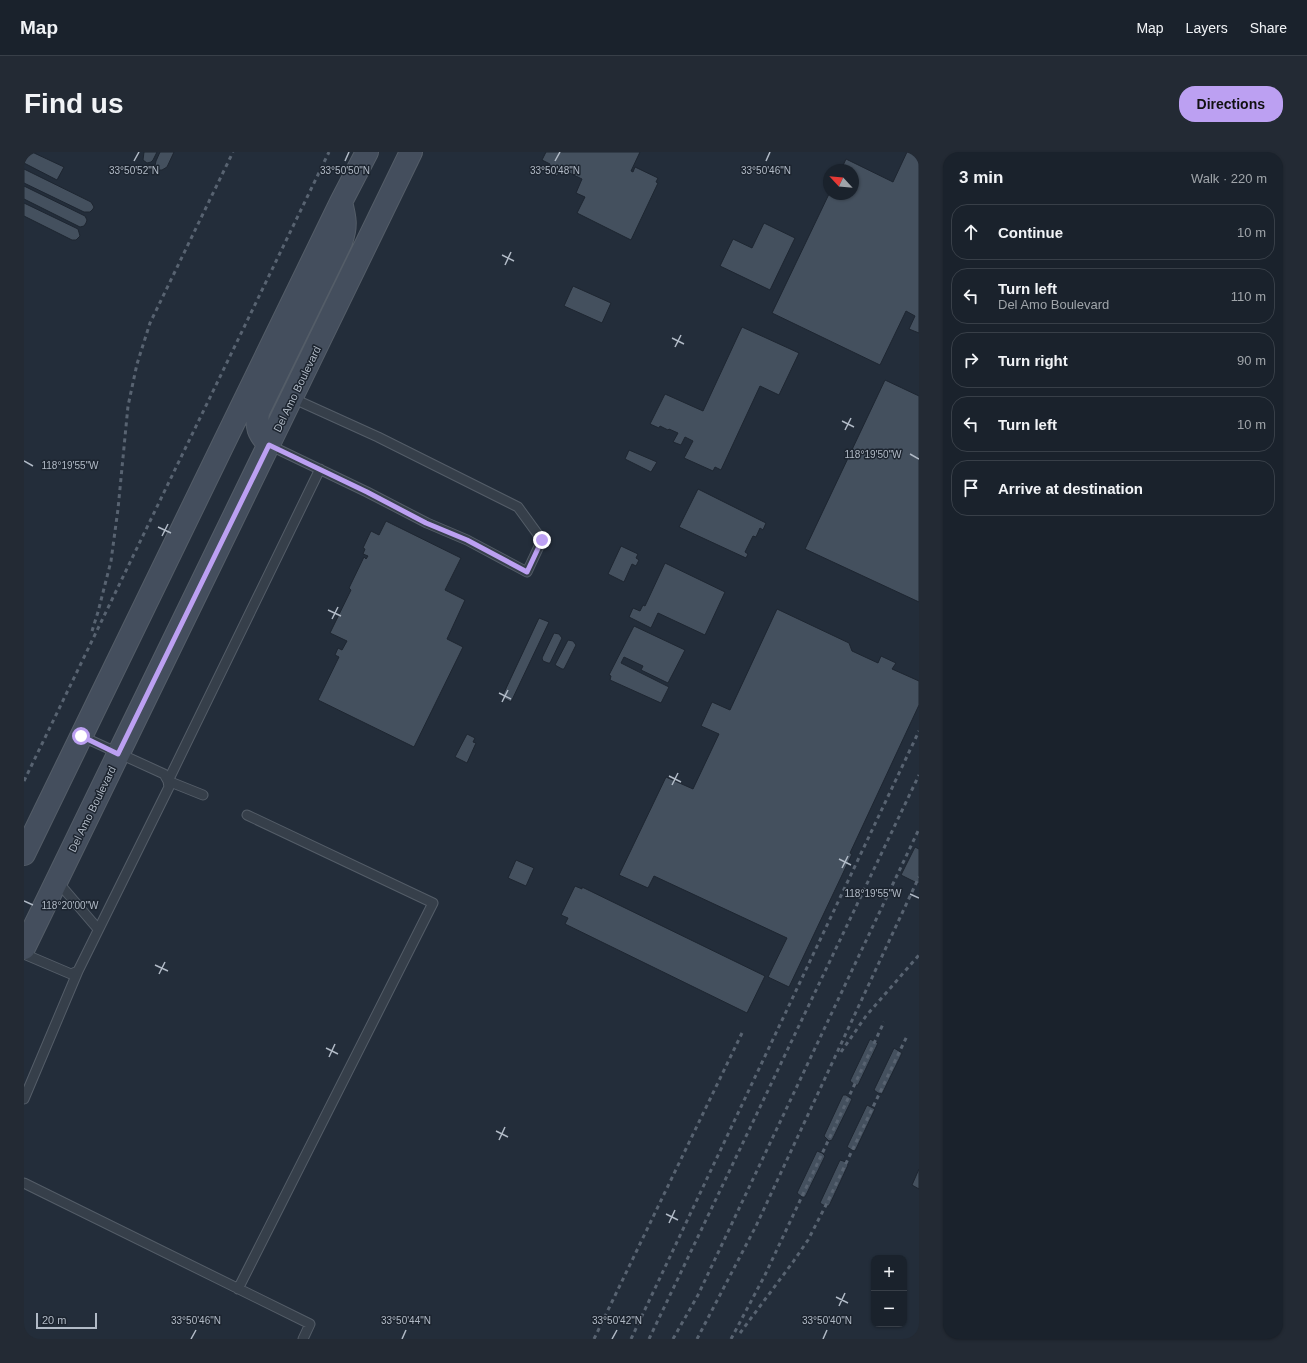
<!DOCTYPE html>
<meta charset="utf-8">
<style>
:root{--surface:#1a222c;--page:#232a34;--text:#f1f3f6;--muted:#9fa4a9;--line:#383f48;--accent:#bca0f2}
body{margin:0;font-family:Helvetica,sans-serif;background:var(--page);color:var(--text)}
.controls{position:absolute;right:12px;bottom:12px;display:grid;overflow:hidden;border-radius:8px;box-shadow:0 1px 3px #0004}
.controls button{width:36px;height:36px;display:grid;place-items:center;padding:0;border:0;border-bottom:1px solid var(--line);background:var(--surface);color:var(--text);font:20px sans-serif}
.compass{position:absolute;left:799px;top:12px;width:36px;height:36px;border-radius:50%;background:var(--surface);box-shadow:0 1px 3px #0004;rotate:296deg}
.scale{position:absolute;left:12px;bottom:10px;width:61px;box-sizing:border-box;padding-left:4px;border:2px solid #b1bac6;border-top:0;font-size:11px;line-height:14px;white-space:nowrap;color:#b1bac6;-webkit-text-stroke:3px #1c242f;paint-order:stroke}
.stop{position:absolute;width:12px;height:12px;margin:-9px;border:3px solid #bca0f2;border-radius:50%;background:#fff}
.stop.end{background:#bca0f2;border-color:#fff;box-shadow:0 1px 4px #0008}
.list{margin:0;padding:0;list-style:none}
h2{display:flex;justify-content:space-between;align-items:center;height:52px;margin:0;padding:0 16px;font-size:17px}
h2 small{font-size:13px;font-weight:400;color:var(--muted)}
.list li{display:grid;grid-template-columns:26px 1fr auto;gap:12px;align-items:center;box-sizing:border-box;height:56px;margin:0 8px 8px;padding:0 8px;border:1px solid var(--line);border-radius:16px}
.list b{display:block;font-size:15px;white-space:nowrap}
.list p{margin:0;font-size:13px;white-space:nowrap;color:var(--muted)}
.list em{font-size:13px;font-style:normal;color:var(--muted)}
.icon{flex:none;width:22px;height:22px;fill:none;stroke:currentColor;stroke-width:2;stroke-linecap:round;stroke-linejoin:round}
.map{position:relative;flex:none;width:895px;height:1187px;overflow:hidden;border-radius:16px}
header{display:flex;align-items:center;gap:24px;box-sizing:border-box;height:56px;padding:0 20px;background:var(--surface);border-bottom:1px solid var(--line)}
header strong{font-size:19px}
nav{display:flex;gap:22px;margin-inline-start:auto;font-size:14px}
.intro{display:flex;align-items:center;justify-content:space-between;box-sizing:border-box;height:96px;padding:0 24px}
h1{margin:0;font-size:28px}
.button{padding:10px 18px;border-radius:16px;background:var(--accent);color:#111;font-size:14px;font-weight:700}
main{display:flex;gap:24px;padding:0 24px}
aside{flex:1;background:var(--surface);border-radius:16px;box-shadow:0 1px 3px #0004}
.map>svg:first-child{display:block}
.building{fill:#44505e;stroke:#1e2631}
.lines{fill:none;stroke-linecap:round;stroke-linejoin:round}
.lane-casing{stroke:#545d68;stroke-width:11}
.secondary-casing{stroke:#545d68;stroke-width:24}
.lane{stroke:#363f4a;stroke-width:9}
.secondary{stroke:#444e5d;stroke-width:22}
.rail{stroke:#586371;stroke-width:3;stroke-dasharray:4 4;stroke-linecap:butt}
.route{stroke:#bca0f2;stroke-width:5}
.ticks{fill:none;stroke:#b1bac6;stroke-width:1.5}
.labels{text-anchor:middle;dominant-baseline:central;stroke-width:3;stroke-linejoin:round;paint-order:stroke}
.street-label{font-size:11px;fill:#b1bac6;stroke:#1c242f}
.ticks-label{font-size:10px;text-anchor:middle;fill:#b1bac6;stroke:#1c242f;stroke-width:3;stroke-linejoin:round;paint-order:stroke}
</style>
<header>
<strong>Map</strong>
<nav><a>Map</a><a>Layers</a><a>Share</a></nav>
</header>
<div class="intro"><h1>Find us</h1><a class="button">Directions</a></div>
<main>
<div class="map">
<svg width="895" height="1187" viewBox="0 0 895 1187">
<rect width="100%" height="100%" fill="#232d3a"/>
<path class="building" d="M 5,0 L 8,0 L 40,15 L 33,28 L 0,11 Z
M 120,0 L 133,0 L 129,8 L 127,10 L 123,11 L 119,8 Z
M 136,0 L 150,0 L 143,15 L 138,18 L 135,18 L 131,14 L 132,9 Z
M 522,0 L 616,0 L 607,19 L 609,20 L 611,15 L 634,26 L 632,30 L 634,31 L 607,88 L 553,61 L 561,45 L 552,41 L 558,27 L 537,17 L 533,24 L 523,19 L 526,12 L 518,8 Z
M 883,0 L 895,0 L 895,181 L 885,177 L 891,164 L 882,159 L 856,213 L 748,161 L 805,42 L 829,42 L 829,18 L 817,18 L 822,7 L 869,30 Z
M 0,17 L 67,50 L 70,55 L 69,57 L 66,60 L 60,60 L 0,31 Z
M 0,34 L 61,64 L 63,68 L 62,71 L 60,74 L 56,75 L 0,47 Z
M 0,51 L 54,77 L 56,84 L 52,88 L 48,88 L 0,64 Z
M 740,71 L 771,86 L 746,138 L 696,114 L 709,87 L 728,96 Z
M 549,134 L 587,151 L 578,171 L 540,154 Z
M 718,175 L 775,201 L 755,243 L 736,234 L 697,318 L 691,315 L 689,319 L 660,306 L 669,289 L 661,285 L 657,293 L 649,290 L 654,281 L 645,277 L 644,278 L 636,274 L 635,276 L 626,272 L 641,242 L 679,259 Z
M 861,228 L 895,244 L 895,450 L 781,397 Z
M 605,298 L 633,310 L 627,320 L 601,307 Z
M 674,337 L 742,371 L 739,378 L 736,376 L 732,385 L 729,384 L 721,400 L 724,402 L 722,406 L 655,375 Z
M 362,369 L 437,406 L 421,438 L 441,448 L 423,487 L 439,495 L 390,595 L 294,548 L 315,505 L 311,503 L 314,496 L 318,498 L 323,489 L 306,481 L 327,438 L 325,436 L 340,405 L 342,407 L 344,404 L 339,402 L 341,397 L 339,396 L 347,379 L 355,383 Z
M 597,394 L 614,402 L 612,406 L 615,408 L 612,414 L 608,412 L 600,430 L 584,422 Z
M 641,411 L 701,440 L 681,483 L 634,461 L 627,476 L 605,465 L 609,456 L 616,459 L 619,453 L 621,454 Z
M 753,457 L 825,491 L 828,499 L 854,511 L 857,504 L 872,511 L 868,517 L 895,529 L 895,553 L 826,701 L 828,702 L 765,835 L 744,825 L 763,786 L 630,724 L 624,736 L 595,723 L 642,625 L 669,637 L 695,582 L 677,574 L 688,550 L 706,558 Z
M 515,466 L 525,470 L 487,550 L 478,545 Z
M 610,474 L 661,498 L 644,531 L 617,518 L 619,514 L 600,505 L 597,511 L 645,535 L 637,551 L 586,528 L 587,524 L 585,523 Z
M 530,481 L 535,482 L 538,486 L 526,511 L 524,511 L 519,509 L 518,506 Z
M 544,488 L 549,489 L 552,493 L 540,517 L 538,517 L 531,513 Z
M 443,582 L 451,586 L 449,590 L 452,591 L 443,611 L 431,605 Z
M 891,695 L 895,697 L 895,732 L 877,723 Z
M 492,708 L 510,716 L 502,734 L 484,726 Z
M 551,734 L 558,737 L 558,735 L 741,824 L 723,861 L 541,772 L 544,766 L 537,763 Z
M 846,887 L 854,891 L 834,933 L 831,933 L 826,929 Z
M 870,896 L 878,901 L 858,942 L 854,941 L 850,938 Z
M 819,943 L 822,943 L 828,947 L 808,988 L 805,989 L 800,984 Z
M 843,953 L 851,957 L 831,999 L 828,998 L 823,995 Z
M 793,999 L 798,1001 L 801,1004 L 781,1045 L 778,1045 L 773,1041 Z
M 816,1008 L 822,1010 L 824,1013 L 805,1054 L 799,1053 L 796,1051 Z
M 895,1017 L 895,1037 L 888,1033 Z"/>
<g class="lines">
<defs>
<path id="lane" d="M 245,293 L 343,340 L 403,371 L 443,388 L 503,420 L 518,388 L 494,355 L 354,285 L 268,246
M 57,584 L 140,622 L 144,629 L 179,643
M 33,729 L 74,777
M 0,802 L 47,822 L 54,819 L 145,635 L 144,629 L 296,317
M 0,947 L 54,819
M 0,1031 L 286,1172 L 279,1187
M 214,1137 L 409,751 L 223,663"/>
<path id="secondary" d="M 245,293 C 234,281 232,275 234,260 L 317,90 C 323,74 321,66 317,50
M 0,702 L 317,50 L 343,0
M 0,796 L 387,0"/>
</defs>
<use href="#lane" class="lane-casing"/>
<use href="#secondary" class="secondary-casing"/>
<use href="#lane" class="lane"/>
<use href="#secondary" class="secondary"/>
<path class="rail" d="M 68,479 L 74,460 L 87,409 L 94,357 L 104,254 L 113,212 L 126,171 L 209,0
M 0,629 L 305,0
M 817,900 L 842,864 L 895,803
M 716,1181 L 769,1110 L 784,1088 L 802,1053 L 883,884
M 570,1187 L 718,881
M 607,1187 L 895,579
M 625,1187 L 895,623
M 649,1187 L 674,1143 L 895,677
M 673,1187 L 732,1074 L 895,725
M 707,1187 L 741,1123 L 860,870"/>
</g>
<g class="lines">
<path class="route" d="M 57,584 L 94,602 L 245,293 L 343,340 L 402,371 L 443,388 L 503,420 L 518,388"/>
</g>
<path class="ticks" d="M 110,9 L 115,0M 321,9 L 325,0M 531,9 L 536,0M 742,9 L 746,0M 478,103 L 490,109M 481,113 L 487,100M 648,186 L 660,192M 651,195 L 657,183M 818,269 L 830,275M 821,278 L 827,266M 886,302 L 895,307M 0,309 L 9,314M 134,375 L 147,381M 138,384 L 144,372M 304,458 L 317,464M 308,467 L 314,455M 475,541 L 487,547M 478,550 L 484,538M 645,624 L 657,630M 648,633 L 654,621M 815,707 L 827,713M 818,716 L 824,704M 886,742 L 895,746M 0,749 L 9,753M 131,813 L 144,819M 135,822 L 141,810M 302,896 L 314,902M 305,905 L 311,892M 472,979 L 484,985M 475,988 L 481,975M 642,1062 L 654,1068M 645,1071 L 651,1058M 812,1145 L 824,1151M 815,1154 L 821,1141M 167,1187 L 172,1178M 378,1187 L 382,1178M 588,1187 L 593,1178M 799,1187 L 803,1178"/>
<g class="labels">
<g class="street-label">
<text transform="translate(273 237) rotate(-64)">Del Amo Boulevard</text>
<text transform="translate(68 657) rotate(-64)">Del Amo Boulevard</text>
</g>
</g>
<g class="ticks-label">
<text x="110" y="22">33°50'52"N</text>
<text x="321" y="22">33°50'50"N</text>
<text x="531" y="22">33°50'48"N</text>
<text x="742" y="22">33°50'46"N</text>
<text x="849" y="306">118°19'50"W</text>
<text x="46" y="317">118°19'55"W</text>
<text x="849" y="745">118°19'55"W</text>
<text x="46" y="757">118°20'00"W</text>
<text x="172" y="1172">33°50'46"N</text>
<text x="382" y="1172">33°50'44"N</text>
<text x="593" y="1172">33°50'42"N</text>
<text x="803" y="1172">33°50'40"N</text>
</g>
</svg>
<div class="controls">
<button>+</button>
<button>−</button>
</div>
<svg class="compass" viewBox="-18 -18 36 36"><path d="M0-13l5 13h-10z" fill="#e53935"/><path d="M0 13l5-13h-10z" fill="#9fa4a9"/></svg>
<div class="scale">20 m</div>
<div class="stop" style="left:57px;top:584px"></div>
<div class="stop end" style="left:518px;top:388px"></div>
</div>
<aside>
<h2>3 min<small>Walk · 220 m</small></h2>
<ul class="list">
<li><svg class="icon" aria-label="ahead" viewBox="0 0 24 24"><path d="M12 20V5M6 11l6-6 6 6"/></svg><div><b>Continue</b></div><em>10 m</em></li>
<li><svg class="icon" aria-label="left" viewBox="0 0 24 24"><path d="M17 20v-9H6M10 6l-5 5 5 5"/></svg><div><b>Turn left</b><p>Del Amo Boulevard</p></div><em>110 m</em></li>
<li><svg class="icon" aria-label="right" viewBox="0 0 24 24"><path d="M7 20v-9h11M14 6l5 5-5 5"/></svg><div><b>Turn right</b></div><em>90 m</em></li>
<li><svg class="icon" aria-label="left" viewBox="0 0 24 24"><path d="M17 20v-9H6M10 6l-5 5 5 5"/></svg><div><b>Turn left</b></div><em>10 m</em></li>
<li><svg class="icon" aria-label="arrive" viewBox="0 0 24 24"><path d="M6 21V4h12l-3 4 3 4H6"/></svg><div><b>Arrive at destination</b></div></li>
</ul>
</aside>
</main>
